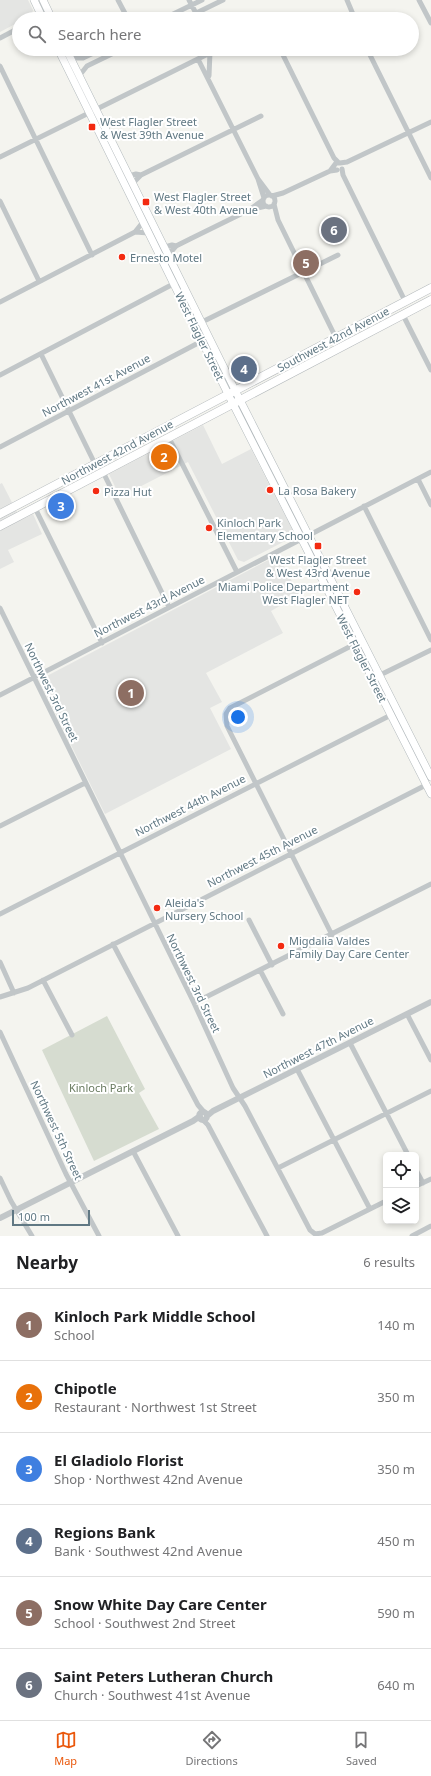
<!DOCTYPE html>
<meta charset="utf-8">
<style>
:root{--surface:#fff;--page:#f2f2f2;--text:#202124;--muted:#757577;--line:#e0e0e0;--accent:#ea580c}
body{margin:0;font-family:"Noto Sans",sans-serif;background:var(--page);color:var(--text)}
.controls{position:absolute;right:12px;bottom:12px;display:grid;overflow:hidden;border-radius:6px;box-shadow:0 2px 6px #0003}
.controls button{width:36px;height:36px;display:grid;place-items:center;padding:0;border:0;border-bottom:1px solid var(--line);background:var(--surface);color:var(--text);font:20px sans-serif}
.scale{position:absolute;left:12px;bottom:10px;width:78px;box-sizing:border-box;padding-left:4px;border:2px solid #607883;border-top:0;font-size:11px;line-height:14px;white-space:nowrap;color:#607883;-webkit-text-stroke:3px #fff;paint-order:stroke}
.you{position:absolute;left:238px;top:717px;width:14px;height:14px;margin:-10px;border:3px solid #fff;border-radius:50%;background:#1a73e8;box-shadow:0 0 0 6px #1a73e833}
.badge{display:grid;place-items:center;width:26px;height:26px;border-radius:50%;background:var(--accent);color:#fff;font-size:13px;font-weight:700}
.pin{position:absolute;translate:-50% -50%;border:2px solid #fff;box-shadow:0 1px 4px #0006}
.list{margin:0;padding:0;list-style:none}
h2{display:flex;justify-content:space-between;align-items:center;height:52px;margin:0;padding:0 16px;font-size:17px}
h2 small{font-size:13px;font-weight:400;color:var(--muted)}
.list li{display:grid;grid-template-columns:26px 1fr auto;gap:12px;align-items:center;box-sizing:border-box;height:72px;padding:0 16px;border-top:1px solid var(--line)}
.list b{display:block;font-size:15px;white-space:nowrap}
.list p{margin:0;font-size:13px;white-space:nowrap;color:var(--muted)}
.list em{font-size:13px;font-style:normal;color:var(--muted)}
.icon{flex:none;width:22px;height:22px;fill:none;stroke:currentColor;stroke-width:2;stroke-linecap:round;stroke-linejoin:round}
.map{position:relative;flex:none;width:431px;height:1236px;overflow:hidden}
.search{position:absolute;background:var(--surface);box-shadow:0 2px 6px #0003;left:12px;right:12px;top:12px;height:44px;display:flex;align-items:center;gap:10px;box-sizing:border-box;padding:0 14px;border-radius:22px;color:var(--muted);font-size:15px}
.sheet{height:484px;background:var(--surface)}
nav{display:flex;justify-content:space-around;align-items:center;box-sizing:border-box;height:56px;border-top:1px solid var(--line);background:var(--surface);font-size:11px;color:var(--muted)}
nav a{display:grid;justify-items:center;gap:2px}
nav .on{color:var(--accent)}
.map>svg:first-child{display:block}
.built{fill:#e4e5e3}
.green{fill:#d6dcd0}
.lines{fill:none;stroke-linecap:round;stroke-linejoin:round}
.secondary-casing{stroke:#b3babd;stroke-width:8}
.primary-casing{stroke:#b4b9bc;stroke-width:9}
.minor{stroke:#c1c6c8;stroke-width:5}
.tertiary{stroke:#c1c6c8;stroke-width:6}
.secondary{stroke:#fff;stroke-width:7}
.primary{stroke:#fff;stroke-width:8}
.poi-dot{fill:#f32a11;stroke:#fff;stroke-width:1.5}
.labels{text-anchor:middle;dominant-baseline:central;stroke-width:4;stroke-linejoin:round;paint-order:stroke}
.poi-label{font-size:11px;fill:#607883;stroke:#fff;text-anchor:start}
.street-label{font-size:11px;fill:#607883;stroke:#fff}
.park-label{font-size:11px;fill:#687a5f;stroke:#fff}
</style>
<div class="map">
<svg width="431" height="1236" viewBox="0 0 431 1236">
<rect width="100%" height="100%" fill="#f4f4ef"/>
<path class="built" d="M 0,0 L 28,0 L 33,10 L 31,16 L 25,19 L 19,19 L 19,22 L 0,32 Z
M 203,425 L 222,464 L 251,449 L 293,531 L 293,535 L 289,539 L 244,562 L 238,560 L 188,462 L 120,497 L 109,474 Z
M 2,483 L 21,520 L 33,514 L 42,534 L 8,550 L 14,562 L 0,569 L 0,484 Z
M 278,555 L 299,595 L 271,611 L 283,633 L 206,673 L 222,702 L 210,708 L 231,749 L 105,814 L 41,684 L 41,681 L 43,678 Z"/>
<path class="green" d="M 107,1016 L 145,1089 L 139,1093 L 159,1129 L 94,1161 L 42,1050 Z"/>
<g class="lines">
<defs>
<path id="secondary" d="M 34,0 L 43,19
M 43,0 L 52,19
M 58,49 L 228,394 L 431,794
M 66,49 L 240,400 L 431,777"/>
<path id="primary" d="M 0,514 L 431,288
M 0,526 L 431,300"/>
</defs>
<use href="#secondary" class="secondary-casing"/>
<use href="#primary" class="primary-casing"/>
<path class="minor" d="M 118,0 L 128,19
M 189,0 L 199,19
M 347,0 L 355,19
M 419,0 L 431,23
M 163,19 L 202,0
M 184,19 L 223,0
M 0,38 L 19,28
M 280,49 L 334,158 L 338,162
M 367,49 L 431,178
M 71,58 L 83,58 L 102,49
M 198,59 L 258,179 L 270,195
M 0,66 L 92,255
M 79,76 L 87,66 L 122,49
M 209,76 L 210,52
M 0,157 L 218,49
M 340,163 L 347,162 L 431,122
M 342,169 L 343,175 L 405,301
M 330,171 L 336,163 L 341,163
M 129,176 L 136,174 L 141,175
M 258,179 L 264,198
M 132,184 L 141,175 L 261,116
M263 201a6 6 0 1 1 12 0a6 6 0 1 1-12 0Z
M 272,196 L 283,193 L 330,171 L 337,170
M 0,201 L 39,281
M 274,204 L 278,220 L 336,338
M 249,210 L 263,200
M 135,232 L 143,222
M 165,247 L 172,245 L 176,246
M 169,254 L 176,246 L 190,239 L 249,210 L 266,206
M 0,302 L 135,232 L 149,233
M 403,315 L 431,370
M 202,322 L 338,255
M 41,354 L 95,464
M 0,375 L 177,282
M 169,438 L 237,572
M 0,447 L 202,341
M 103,472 L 169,607
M 418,479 L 431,505
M 364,506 L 431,640
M 35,508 L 102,643
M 0,608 L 194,1003 L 233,1088 L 245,1106 L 310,1230 L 315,1234 L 322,1233 L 386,1201
M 378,676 L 431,650
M 0,695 L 431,472
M 0,826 L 85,783
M 0,914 L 391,715
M 249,920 L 272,965
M 332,935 L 227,726 L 226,714 L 230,708 L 355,644
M 113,944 L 198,1105 L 204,1112
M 0,962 L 14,993
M 260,970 L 283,1014
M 43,980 L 72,1035
M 0,997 L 28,988 L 426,785
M 194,1003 L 431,884
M 407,1014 L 431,1060
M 0,1032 L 66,1174 L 99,1236
M 350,1043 L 408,1155
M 297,1069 L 370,1209
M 203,1120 L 208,1125 L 267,1236
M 133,1151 L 178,1236
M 278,1168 L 431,1091
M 416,1170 L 423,1183
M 0,1178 L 11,1201 L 32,1236
M 416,1186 L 431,1179
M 412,1236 L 431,1226"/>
<path class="tertiary" d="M199 1116a4 4 0 1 1 8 0a4 4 0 1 1-8 0Z
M 207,1116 L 213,1111 L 431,1002
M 0,1218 L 193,1121 L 200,1116"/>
<use href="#secondary" class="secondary"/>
<use href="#primary" class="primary"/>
</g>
<g class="poi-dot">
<rect x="88" y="123" width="8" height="8" rx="2"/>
<rect x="142" y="198" width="8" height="8" rx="2"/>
<circle cx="122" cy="257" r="4"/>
<circle cx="270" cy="490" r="4"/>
<circle cx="96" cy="491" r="4"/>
<circle cx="209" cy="528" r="4"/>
<rect x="314" y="542" width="8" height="8" rx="2"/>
<circle cx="357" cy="592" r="4"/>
<circle cx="157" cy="908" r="4"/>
<circle cx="281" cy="946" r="4"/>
</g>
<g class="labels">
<g class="poi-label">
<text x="100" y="121">West Flagler Street<tspan x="100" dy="13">&amp; West 39th Avenue</tspan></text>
<text x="154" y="196">West Flagler Street<tspan x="154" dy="13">&amp; West 40th Avenue</tspan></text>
<text x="130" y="257">Ernesto Motel</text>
<text x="278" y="490">La Rosa Bakery</text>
<text x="104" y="491">Pizza Hut</text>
<text x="217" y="522">Kinloch Park<tspan x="217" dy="13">Elementary School</tspan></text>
<text x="318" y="559" text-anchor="middle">West Flagler Street<tspan x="318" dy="13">&amp; West 43rd Avenue</tspan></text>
<text x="349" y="586" text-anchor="end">Miami Police Department<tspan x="349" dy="13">West Flagler NET</tspan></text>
<text x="165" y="902">Aleida's<tspan x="165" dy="13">Nursery School</tspan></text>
<text x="289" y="940">Migdalia Valdes<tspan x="289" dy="13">Family Day Care Center</tspan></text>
</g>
<g class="street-label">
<text transform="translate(200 336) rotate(64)">West Flagler Street</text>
<text transform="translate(333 339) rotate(-28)">Southwest 42nd Avenue</text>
<text transform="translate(96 385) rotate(-28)">Northwest 41st Avenue</text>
<text transform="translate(117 452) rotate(-28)">Northwest 42nd Avenue</text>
<text transform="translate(149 606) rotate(-27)">Northwest 43rd Avenue</text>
<text transform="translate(362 658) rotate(63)">West Flagler Street</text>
<text transform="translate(52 692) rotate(64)">Northwest 3rd Street</text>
<text transform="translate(190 805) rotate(-27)">Northwest 44th Avenue</text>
<text transform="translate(262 856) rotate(-27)">Northwest 45th Avenue</text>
<text transform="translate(194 983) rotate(64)">Northwest 3rd Street</text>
<text transform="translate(318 1047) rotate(-27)">Northwest 47th Avenue</text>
<text transform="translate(57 1130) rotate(65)">Northwest 5th Street</text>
</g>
<g class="park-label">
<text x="101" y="1087">Kinloch Park</text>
</g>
</g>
</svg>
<div class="controls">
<button><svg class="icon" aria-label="locate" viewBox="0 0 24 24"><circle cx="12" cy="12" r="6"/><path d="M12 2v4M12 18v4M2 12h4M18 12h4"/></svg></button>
<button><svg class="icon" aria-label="layers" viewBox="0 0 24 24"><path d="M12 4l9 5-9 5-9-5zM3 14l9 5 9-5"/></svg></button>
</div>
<div class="scale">100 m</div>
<div class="you"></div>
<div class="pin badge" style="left:131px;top:693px;background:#8d6e63">1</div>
<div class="pin badge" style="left:164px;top:457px;background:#e8710a">2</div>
<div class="pin badge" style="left:61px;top:506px;background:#3f7fe0">3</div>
<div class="pin badge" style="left:244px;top:369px;background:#5c6f8a">4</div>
<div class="pin badge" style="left:306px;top:263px;background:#8d6e63">5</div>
<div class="pin badge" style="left:334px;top:230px;background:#6b7280">6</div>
<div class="search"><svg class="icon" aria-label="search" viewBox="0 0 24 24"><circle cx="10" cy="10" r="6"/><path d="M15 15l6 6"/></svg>Search here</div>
</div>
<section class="sheet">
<h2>Nearby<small>6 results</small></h2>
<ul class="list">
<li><span class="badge" style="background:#8d6e63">1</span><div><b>Kinloch Park Middle School</b><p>School</p></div><em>140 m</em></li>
<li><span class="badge" style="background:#e8710a">2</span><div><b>Chipotle</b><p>Restaurant · Northwest 1st Street</p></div><em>350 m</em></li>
<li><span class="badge" style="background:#3f7fe0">3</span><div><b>El Gladiolo Florist</b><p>Shop · Northwest 42nd Avenue</p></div><em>350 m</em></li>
<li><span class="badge" style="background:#5c6f8a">4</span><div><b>Regions Bank</b><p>Bank · Southwest 42nd Avenue</p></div><em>450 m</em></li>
<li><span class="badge" style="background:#8d6e63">5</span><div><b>Snow White Day Care Center</b><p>School · Southwest 2nd Street</p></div><em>590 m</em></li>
<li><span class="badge" style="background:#6b7280">6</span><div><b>Saint Peters Lutheran Church</b><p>Church · Southwest 41st Avenue</p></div><em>640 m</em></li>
</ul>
</section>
<nav>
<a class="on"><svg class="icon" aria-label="map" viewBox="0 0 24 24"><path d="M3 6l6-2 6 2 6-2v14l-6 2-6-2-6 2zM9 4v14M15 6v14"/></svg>Map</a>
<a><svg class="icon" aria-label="directions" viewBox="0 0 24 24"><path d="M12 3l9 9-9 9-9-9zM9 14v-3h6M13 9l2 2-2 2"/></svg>Directions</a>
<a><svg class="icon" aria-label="saved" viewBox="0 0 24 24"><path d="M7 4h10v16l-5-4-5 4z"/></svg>Saved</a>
</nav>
